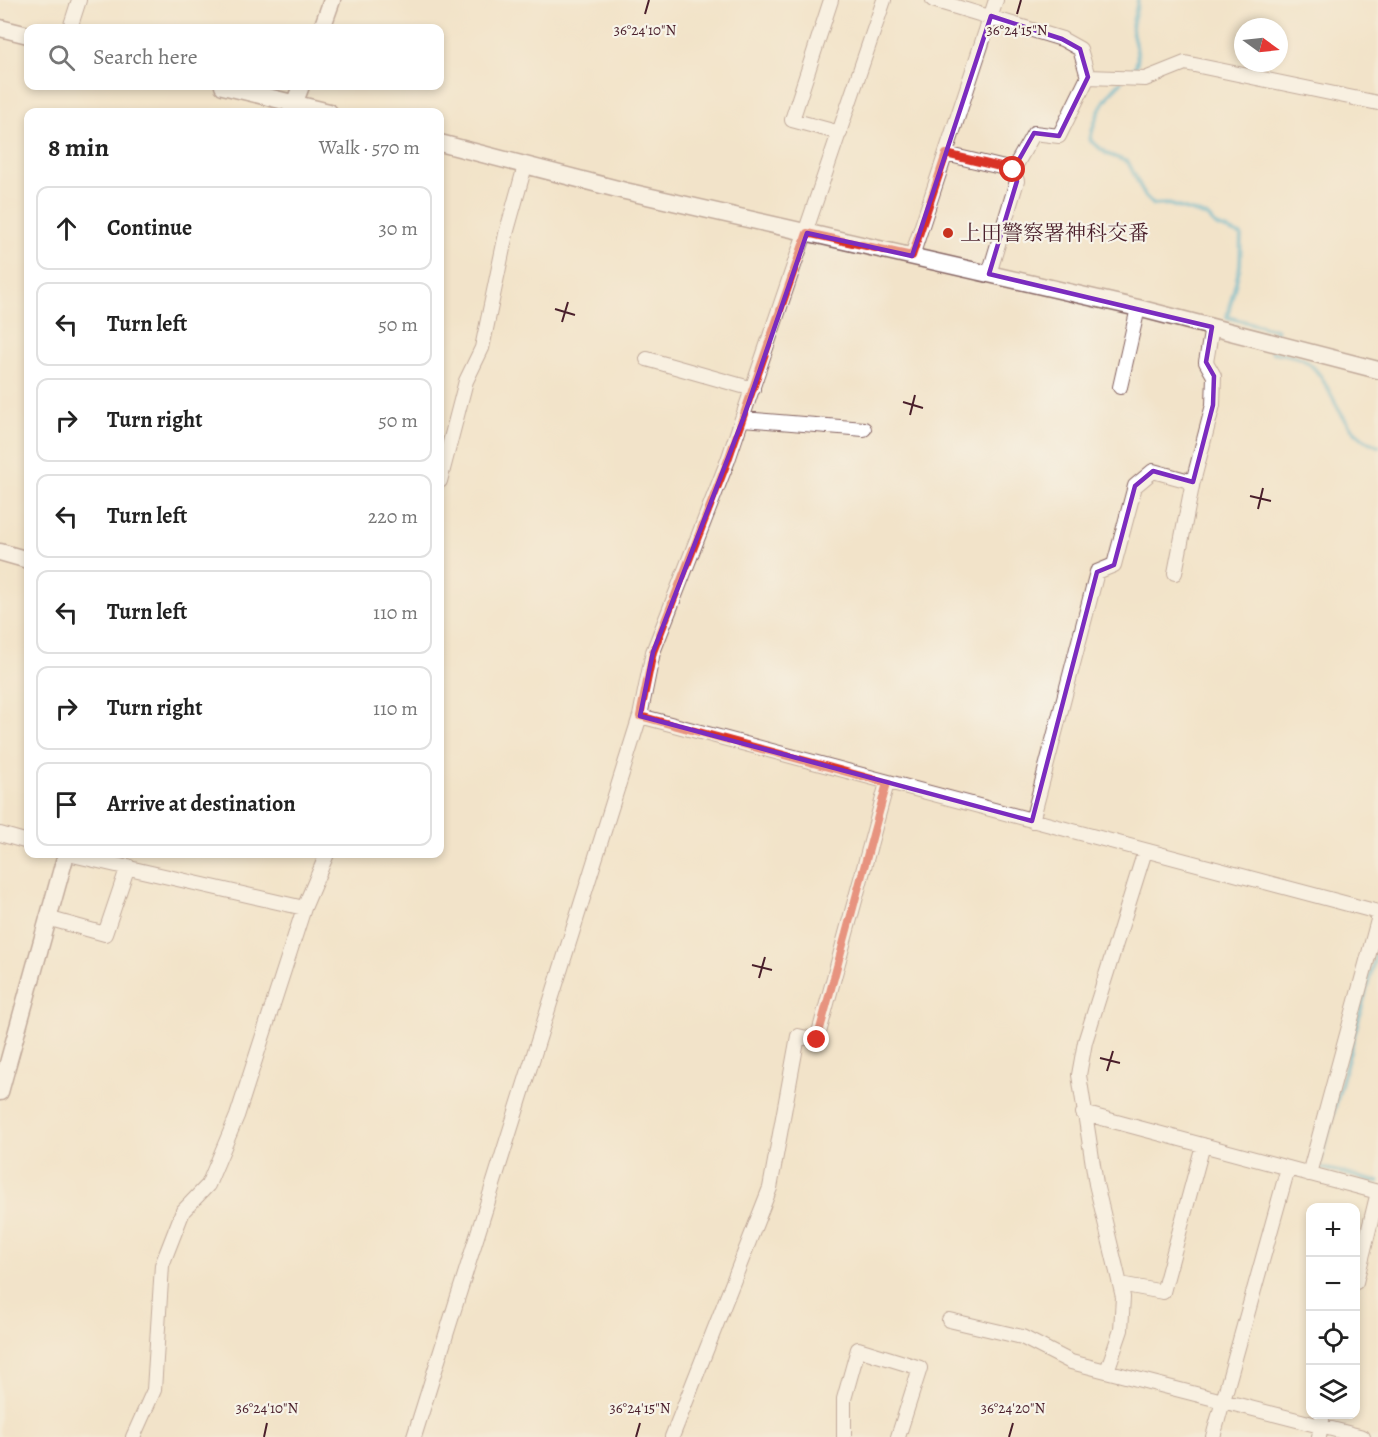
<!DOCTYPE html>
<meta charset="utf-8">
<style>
:root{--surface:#fff;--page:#f2f2f2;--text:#222;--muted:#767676;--line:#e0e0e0}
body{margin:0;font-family:Alegreya,"Noto Serif JP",serif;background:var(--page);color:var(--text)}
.controls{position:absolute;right:18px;bottom:18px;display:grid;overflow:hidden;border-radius:12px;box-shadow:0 3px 9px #0003}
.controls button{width:54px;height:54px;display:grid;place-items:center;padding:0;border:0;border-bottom:2px solid var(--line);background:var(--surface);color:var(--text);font:30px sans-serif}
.compass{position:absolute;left:1234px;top:18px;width:54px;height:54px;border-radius:50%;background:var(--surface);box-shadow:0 3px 9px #0003;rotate:105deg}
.stop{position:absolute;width:18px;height:18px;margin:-14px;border:4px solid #d93025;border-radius:50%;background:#fff}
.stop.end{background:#d93025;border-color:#fff;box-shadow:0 2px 6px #0008}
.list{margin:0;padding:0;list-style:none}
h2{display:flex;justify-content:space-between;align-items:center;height:78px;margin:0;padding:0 24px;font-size:26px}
h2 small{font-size:20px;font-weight:400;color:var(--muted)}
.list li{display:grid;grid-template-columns:39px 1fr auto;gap:18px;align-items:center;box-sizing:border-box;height:84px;margin:0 12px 12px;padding:0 12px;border:2px solid var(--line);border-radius:12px}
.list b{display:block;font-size:22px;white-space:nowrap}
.list em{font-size:20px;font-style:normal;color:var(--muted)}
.icon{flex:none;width:33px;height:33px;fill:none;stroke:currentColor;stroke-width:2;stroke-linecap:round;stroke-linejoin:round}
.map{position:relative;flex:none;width:1378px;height:1437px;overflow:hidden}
.search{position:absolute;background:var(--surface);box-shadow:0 3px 9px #0003;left:24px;top:24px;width:420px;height:66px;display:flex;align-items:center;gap:15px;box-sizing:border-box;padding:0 21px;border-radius:12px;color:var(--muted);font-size:22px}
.panel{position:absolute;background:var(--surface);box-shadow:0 3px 9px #0003;left:24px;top:108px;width:420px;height:750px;border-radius:12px}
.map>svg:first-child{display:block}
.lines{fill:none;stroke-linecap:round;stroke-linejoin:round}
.stream{stroke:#4aa9c9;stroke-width:4.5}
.minor-casing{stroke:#856462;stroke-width:16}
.tertiary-casing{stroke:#856462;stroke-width:19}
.minor{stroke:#fff;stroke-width:14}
.tertiary{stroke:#fff;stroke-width:16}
.route{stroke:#d93025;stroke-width:8}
.marked{fill:none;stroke:#7b2cbf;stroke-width:4.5;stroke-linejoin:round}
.ticks{fill:none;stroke:#4a1f2b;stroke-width:2}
.poi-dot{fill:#c8321e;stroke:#f7f3e8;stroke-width:2}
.labels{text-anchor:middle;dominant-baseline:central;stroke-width:4.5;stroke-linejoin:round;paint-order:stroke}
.poi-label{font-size:21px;fill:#4a1f2b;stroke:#f7f3e8;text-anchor:start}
.ticks-label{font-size:15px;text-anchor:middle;fill:#4a1f2b;stroke:#f7f3e8;stroke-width:4.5;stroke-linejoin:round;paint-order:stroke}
</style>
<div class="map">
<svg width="1378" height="1437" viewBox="0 0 1378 1437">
<rect width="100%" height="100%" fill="#f7f3e8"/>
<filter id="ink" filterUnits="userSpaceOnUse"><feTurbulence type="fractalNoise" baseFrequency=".0167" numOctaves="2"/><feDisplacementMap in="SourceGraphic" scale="12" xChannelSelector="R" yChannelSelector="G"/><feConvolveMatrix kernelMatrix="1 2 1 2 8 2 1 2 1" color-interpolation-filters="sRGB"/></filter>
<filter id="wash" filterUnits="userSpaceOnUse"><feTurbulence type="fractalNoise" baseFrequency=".008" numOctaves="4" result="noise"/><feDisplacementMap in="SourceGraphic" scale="24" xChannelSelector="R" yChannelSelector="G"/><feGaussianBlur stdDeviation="1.35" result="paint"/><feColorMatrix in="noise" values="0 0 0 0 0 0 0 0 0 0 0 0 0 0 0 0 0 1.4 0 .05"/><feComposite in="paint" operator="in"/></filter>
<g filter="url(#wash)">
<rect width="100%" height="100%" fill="#f2e3c9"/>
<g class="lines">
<path class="stream" d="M 1129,75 C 1145,60 1134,47 1132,29 C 1132,21 1137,9 1138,0
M 1121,82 C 1103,99 1095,116 1090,140 L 1107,154 L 1128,162 L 1145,196 L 1154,205 L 1168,204 L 1207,216 L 1217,226 L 1241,235 L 1240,266 L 1227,317 L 1277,330 L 1274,339
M 1273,347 L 1272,352 C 1281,354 1296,355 1304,360 C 1335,379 1334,431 1378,446
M 1378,946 L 1319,1167 L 1378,1182"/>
</g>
</g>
<g filter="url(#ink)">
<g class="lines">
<defs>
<path id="minor" d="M 831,0 L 792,120 L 840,133
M 933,0 L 1062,39 L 1080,49 L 1088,77 L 1059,136 L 1034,133 L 1013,170 L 946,154
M 70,28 L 79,0
M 1088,77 L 1145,79 L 1185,63 L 1378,103
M 912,256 L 996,0
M 989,274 L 1017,181 L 1013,170
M 647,359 L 753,389
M 1120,387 L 1138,308
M 743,419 L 864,429
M 440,481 L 466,381 L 482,348 L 506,234 L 525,166
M 1175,573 L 1193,481
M 640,716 L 1378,912
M 1032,821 L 1097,572 L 1114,565 L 1135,486 L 1153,471 L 1193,482 L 1213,405 L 1214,376 L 1206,362 L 1212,327
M 0,834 L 28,842
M 68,854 L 304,908
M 47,918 L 105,934 L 128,866
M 1083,1113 L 1378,1192
M 1309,1174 L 1378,920
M 1356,1282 L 1378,1192
M 1120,1284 L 1163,1292 L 1203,1145
M 949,1320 L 1022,1337 L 1071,1362 L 1363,1437
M 1107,1371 L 1121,1330 L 1123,1297 L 1096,1184 L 1079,1075 L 1085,1042 L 1145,851
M 133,1437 L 154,1390 L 162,1265 L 183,1211 L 208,1185 L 237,1116 L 304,908 L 327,854
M 414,1437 L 640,716 L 653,652 L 728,460 L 884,0
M 672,1437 L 770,1188 L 798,1036 L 817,1040 L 887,783
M 844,1437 L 844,1399 L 858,1349 L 920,1368 L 898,1437
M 1213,1437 L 1288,1168
M 1319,1437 L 1323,1414"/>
<path id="tertiary" d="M 0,28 L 28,35
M 322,28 L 332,0
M 223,86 L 329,112
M 291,112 L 301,86
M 440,143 L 625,191 L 1138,308 L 1378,370
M 0,552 L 28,560
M 0,1092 L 66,854"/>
</defs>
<use href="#minor" class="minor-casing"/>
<use href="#tertiary" class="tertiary-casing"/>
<use href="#minor" class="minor"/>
<use href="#tertiary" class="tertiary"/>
</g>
</g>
<g class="lines" filter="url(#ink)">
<path class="route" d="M 817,1040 L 887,783 L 640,716 L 653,652 L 728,460 L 807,233 L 912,256 L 946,154 L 1013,170"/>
</g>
<path d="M0 0H1378V1437H0ZM 991,16 L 1062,39 L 1080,49 L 1088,77 L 1059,136 L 1034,133 L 1013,170 L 1017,181 L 989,274 L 1212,327 L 1206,362 L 1214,376 L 1213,405 L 1193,482 L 1153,471 L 1135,486 L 1114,565 L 1097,572 L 1032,821 L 640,716 L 653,652 L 743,419 L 807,233 L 912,256 Z" fill="#f2e3c9" fill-opacity=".55" fill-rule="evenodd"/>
<path class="marked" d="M 991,16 L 1062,39 L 1080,49 L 1088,77 L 1059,136 L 1034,133 L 1013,170 L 1017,181 L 989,274 L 1212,327 L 1206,362 L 1214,376 L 1213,405 L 1193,482 L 1153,471 L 1135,486 L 1114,565 L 1097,572 L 1032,821 L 640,716 L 653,652 L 743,419 L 807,233 L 912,256 Z"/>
<path class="ticks" d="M 645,14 L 649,0M 1017,14 L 1021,0M 555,309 L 575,315M 562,322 L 568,302M 903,402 L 923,408M 910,415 L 915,395M 1250,496 L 1271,501M 1258,509 L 1263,488M 752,965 L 772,970M 759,978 L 765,957M 1100,1058 L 1120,1063M 1107,1071 L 1113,1051M 264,1437 L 267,1423M 636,1437 L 640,1423M 1009,1437 L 1013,1423"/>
<circle class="poi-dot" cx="948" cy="233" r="6"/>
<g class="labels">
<g class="poi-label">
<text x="960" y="233">上田警察署神科交番</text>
</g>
</g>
<g class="ticks-label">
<text x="645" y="35">36°24'10"N</text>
<text x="1017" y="35">36°24'15"N</text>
<text x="267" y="1413">36°24'10"N</text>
<text x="640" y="1413">36°24'15"N</text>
<text x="1013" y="1413">36°24'20"N</text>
</g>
</svg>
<div class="controls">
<button>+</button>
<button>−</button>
<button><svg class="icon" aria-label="locate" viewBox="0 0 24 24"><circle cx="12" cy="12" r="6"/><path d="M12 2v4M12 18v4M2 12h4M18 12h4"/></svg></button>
<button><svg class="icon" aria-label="layers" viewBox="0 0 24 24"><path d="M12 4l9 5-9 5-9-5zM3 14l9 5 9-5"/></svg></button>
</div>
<svg class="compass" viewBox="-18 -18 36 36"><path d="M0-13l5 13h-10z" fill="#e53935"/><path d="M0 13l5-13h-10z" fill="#767676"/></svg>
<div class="stop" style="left:1013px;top:170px"></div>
<div class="stop end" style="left:817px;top:1040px"></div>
<div class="search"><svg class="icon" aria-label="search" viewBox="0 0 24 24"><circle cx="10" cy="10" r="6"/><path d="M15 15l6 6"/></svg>Search here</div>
<section class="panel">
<h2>8 min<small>Walk · 570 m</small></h2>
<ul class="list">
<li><svg class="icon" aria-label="ahead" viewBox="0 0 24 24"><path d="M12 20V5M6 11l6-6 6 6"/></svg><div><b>Continue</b></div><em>30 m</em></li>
<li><svg class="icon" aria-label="left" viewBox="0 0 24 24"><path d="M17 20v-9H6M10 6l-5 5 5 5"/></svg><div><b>Turn left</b></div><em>50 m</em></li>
<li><svg class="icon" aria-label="right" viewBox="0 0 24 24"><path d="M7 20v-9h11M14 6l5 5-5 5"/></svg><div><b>Turn right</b></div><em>50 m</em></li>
<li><svg class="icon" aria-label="left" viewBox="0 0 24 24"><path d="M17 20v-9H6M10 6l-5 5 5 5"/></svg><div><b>Turn left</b></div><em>220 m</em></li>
<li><svg class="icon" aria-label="left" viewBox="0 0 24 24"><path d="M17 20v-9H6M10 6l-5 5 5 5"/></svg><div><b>Turn left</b></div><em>110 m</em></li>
<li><svg class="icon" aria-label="right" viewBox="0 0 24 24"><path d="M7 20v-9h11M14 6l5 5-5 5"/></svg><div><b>Turn right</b></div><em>110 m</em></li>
<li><svg class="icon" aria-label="arrive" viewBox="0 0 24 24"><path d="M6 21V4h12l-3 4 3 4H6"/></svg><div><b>Arrive at destination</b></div></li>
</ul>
</section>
</div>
